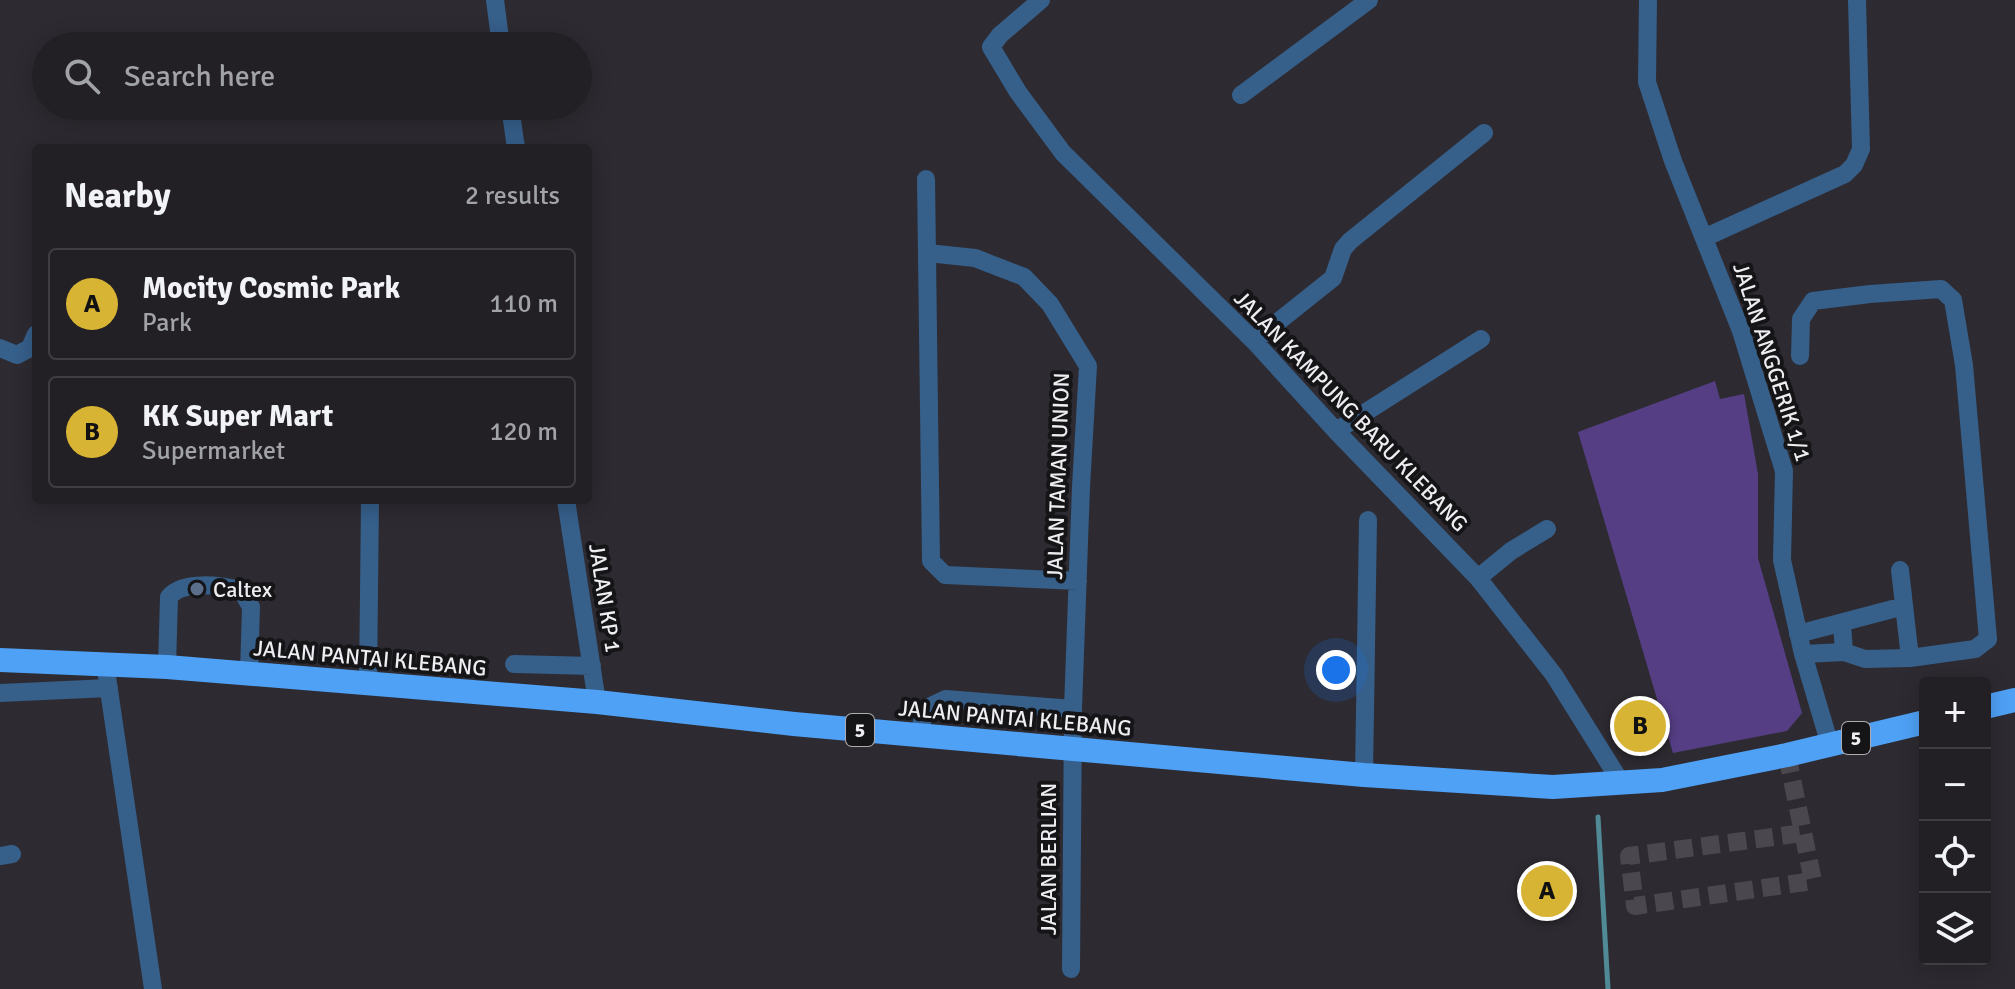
<!DOCTYPE html>
<meta charset="utf-8">
<style>
:root{--surface:#222025;--page:#2a282d;--text:#f1f3f6;--muted:#a2a3a7;--line:#3f3e42;--accent:#d8b434}
body{margin:0;font-family:Signika,sans-serif;background:var(--page);color:var(--text)}
.controls{position:absolute;right:24px;bottom:24px;display:grid;overflow:hidden;border-radius:8px;box-shadow:0 4px 20px #0003}
.controls button{width:72px;height:72px;display:grid;place-items:center;padding:0;border:0;border-bottom:2px solid var(--line);background:var(--surface);color:var(--text);font:40px sans-serif}
.you{position:absolute;left:1336px;top:670px;width:28px;height:28px;margin:-20px;border:6px solid #fff;border-radius:50%;background:#1a73e8;box-shadow:0 0 0 12px #1a73e833}
.badge{display:grid;place-items:center;width:52px;height:52px;border-radius:50%;background:var(--accent);color:#111;font-size:26px;font-weight:700}
.pin{position:absolute;translate:-50% -50%;border:4px solid #fff;box-shadow:0 2px 8px #0006}
.list{margin:0;padding:0;list-style:none}
h2{display:flex;justify-content:space-between;align-items:center;height:104px;margin:0;padding:0 32px;font-size:34px}
h2 small{font-size:26px;font-weight:400;color:var(--muted)}
.list li{display:grid;grid-template-columns:52px 1fr auto;gap:24px;align-items:center;box-sizing:border-box;height:112px;margin:0 16px 16px;padding:0 16px;border:2px solid var(--line);border-radius:8px}
.list b{display:block;font-size:30px;white-space:nowrap}
.list p{margin:0;font-size:26px;white-space:nowrap;color:var(--muted)}
.list em{font-size:26px;font-style:normal;color:var(--muted)}
.icon{flex:none;width:44px;height:44px;fill:none;stroke:currentColor;stroke-width:2;stroke-linecap:round;stroke-linejoin:round}
.map{position:relative;flex:none;width:2015px;height:989px;overflow:hidden}
.search{position:absolute;background:var(--surface);box-shadow:0 4px 20px #0003;left:32px;top:32px;width:560px;height:88px;display:flex;align-items:center;gap:20px;box-sizing:border-box;padding:0 28px;border-radius:44px;color:var(--muted);font-size:30px}
.panel{position:absolute;background:var(--surface);box-shadow:0 4px 20px #0003;left:32px;top:144px;width:560px;height:360px;border-radius:8px}
.map>svg:first-child{display:block}
.green{fill:#563e85}
.lines{fill:none;stroke-linecap:round;stroke-linejoin:round}
.stream{stroke:#508a96;stroke-width:5}
.minor-tunnel{stroke:#4a484e;stroke-width:18;stroke-dasharray:18 9;stroke-linecap:butt}
.minor{stroke:#365f8a;stroke-width:18}
.highway{stroke:#4fa1f6;stroke-width:24}
.service-dot{fill:#5c6f8a;stroke:#151417;stroke-width:3}
.labels{text-anchor:middle;dominant-baseline:central;stroke-width:8;stroke-linejoin:round;paint-order:stroke}
.shield{fill:#151417;stroke:#adacb0;stroke-width:2}
.shield-label{font-size:20px;font-weight:bold;fill:#eeedf1}
.street-label{font-size:22px;fill:#eeedf1;stroke:#151417}
.poi-label{font-size:22px;fill:#eeedf1;stroke:#151417;text-anchor:start}
</style>
<div class="map">
<svg width="2015" height="989" viewBox="0 0 2015 989">
<rect width="100%" height="100%" fill="#2d2b31"/>
<path class="green" d="M 1715,381 L 1720,399 L 1744,394 L 1758,474 L 1758,558 L 1802,713 L 1787,731 L 1673,753 L 1578,432 Z"/>
<g class="lines">
<path class="stream" d="M 1598,817 L 1608,989"/>
<path class="minor-tunnel" d="M 1787,755 L 1813,881 L 1635,906 L 1629,856 L 1803,833"/>
<path class="minor" d="M 495,0 L 501,46
M 1041,0 L 1000,35 L 991,47 L 1018,92 L 1063,153 L 1254,341 L 1336,431 L 1478,578 L 1554,675 L 1622,784
M 1648,0 L 1647,82 L 1673,161 L 1741,331 L 1784,471 L 1782,560 L 1803,654 L 1830,745
M 1241,95 L 1369,0
M 510,106 L 516,148
M 926,179 L 931,561 L 945,575 L 1078,581
M 1706,237 L 1845,174 L 1854,165 L 1861,149 L 1857,0
M 928,253 L 975,258 L 1024,277 L 1050,304 L 1088,366 L 1081,487 L 1073,709 L 1071,969
M 1254,341 L 1333,278 L 1343,249 L 1350,241 L 1484,133
M 0,348 L 17,355 L 30,348 L 36,334
M 1800,356 L 1801,319 L 1813,301 L 1870,294 L 1941,289 L 1953,300 L 1964,365 L 1988,639 L 1975,649 L 1910,658 L 1865,659 L 1844,652 L 1842,624
M 1336,431 L 1481,339
M 566,500 L 597,702
M 1900,570 L 1910,658
M 1478,578 L 1511,551 L 1547,529
M 1798,634 L 1904,606
M 1803,654 L 1844,652
M 105,663 L 153,989
M 514,664 L 592,666
M 167,667 L 169,597 C 183,580 221,585 242,591 L 251,607 L 249,673
M 368,685 L 370,500
M 0,693 L 109,688
M 919,735 L 925,709 L 946,699 L 1073,709
M 1364,775 L 1368,520
M 0,856 L 12,854"/>
<path class="highway" d="M 0,660 L 167,667 L 597,702 L 794,724 L 1364,775 L 1553,787 L 1662,780 L 1787,755 L 1925,722
M 1985,707 L 2015,700"/>
</g>
<circle class="service-dot" cx="197" cy="589" r="8"/>
<g class="labels">
<g class="shield">
<rect x="846" y="714" width="28" height="32" rx="6"/>
<rect x="1842" y="722" width="28" height="32" rx="6"/>
</g>
<g class="shield-label">
<text x="860" y="730">5</text>
<text x="1856" y="738">5</text>
</g>
<g class="street-label">
<text transform="translate(1772 362) rotate(72)">JALAN ANGGERIK 1/1</text>
<text transform="translate(1351 411) rotate(46)">JALAN KAMPUNG BARU KLEBANG</text>
<text transform="translate(1058 476) rotate(-88)">JALAN TAMAN UNION</text>
<text transform="translate(605 598) rotate(81)">JALAN KP 1</text>
<text transform="translate(370 658) rotate(5)">JALAN PANTAI KLEBANG</text>
<text transform="translate(1015 718) rotate(5)">JALAN PANTAI KLEBANG</text>
<text transform="translate(1048 859) rotate(-90)">JALAN BERLIAN</text>
</g>
<g class="poi-label">
<text x="213" y="589">Caltex</text>
</g>
</g>
</svg>
<div class="controls">
<button>+</button>
<button>−</button>
<button><svg class="icon" aria-label="locate" viewBox="0 0 24 24"><circle cx="12" cy="12" r="6"/><path d="M12 2v4M12 18v4M2 12h4M18 12h4"/></svg></button>
<button><svg class="icon" aria-label="layers" viewBox="0 0 24 24"><path d="M12 4l9 5-9 5-9-5zM3 14l9 5 9-5"/></svg></button>
</div>
<div class="you"></div>
<div class="pin badge" style="left:1547px;top:891px">A</div>
<div class="pin badge" style="left:1640px;top:726px">B</div>
<div class="search"><svg class="icon" aria-label="search" viewBox="0 0 24 24"><circle cx="10" cy="10" r="6"/><path d="M15 15l6 6"/></svg>Search here</div>
<section class="panel">
<h2>Nearby<small>2 results</small></h2>
<ul class="list">
<li><span class="badge">A</span><div><b>Mocity Cosmic Park</b><p>Park</p></div><em>110 m</em></li>
<li><span class="badge">B</span><div><b>KK Super Mart</b><p>Supermarket</p></div><em>120 m</em></li>
</ul>
</section>
</div>
